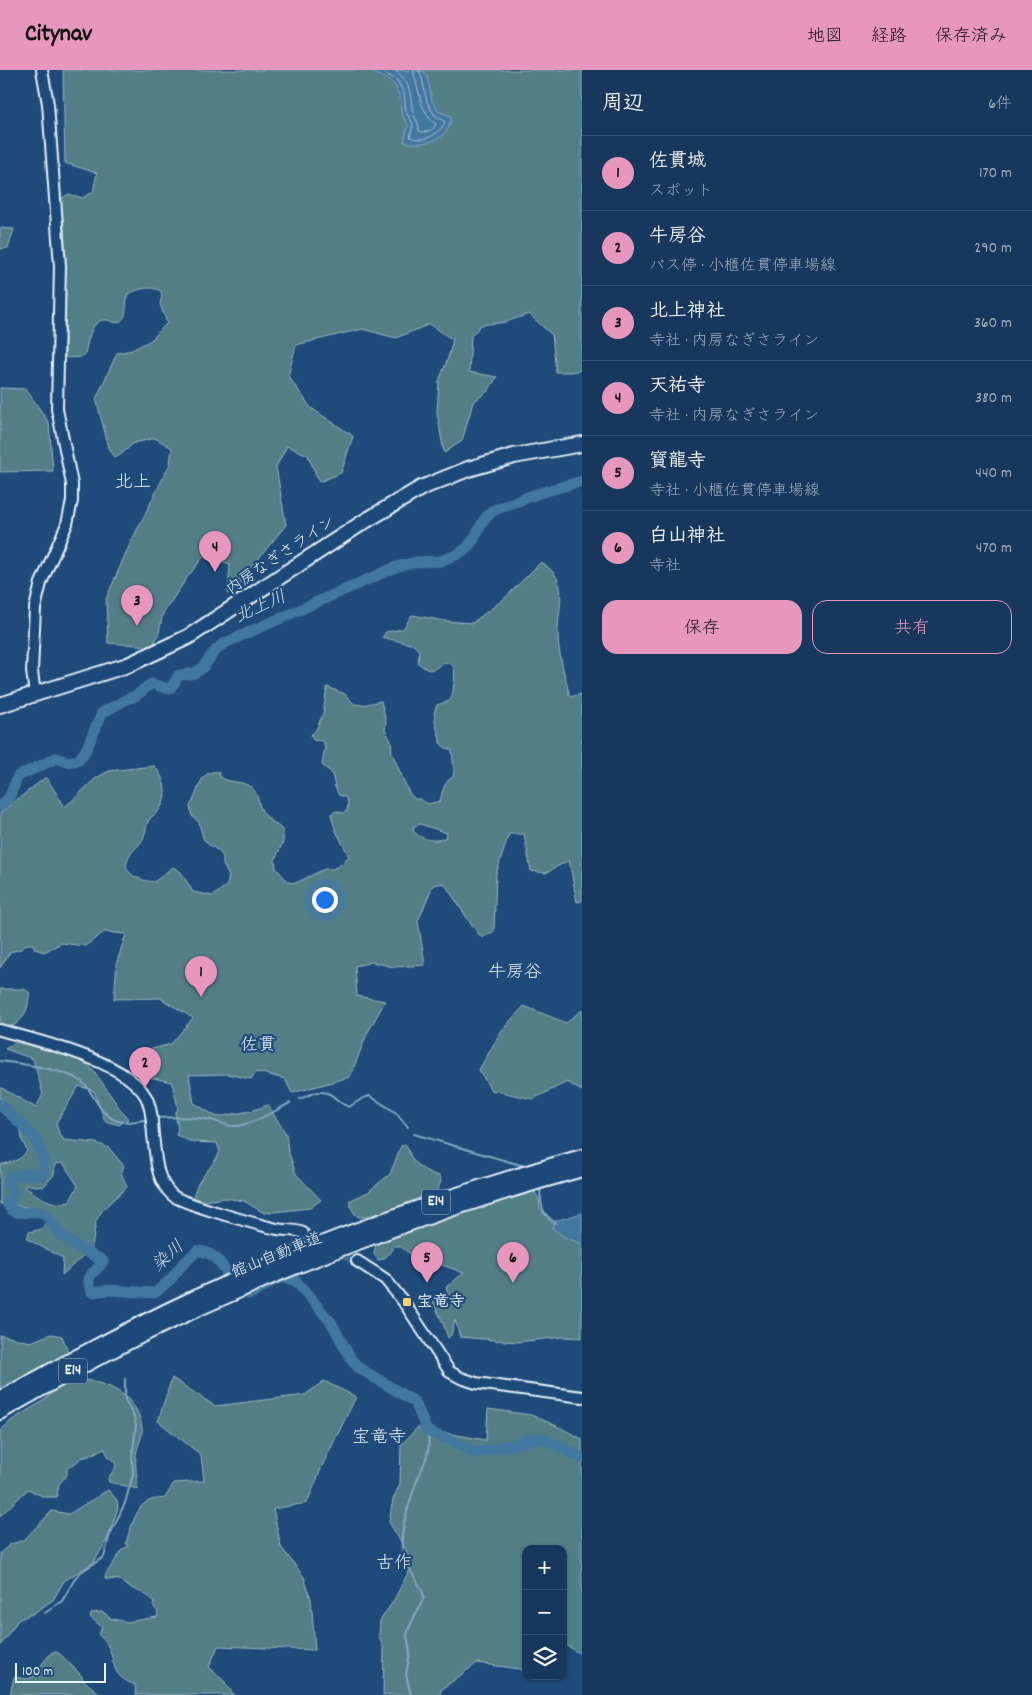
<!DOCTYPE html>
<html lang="ja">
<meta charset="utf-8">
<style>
:root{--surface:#17385c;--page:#244365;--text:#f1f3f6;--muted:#9eacbb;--line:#365272;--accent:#e797bd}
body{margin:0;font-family:Dekko,"Klee One",sans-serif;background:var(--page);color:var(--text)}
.controls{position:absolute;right:15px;bottom:15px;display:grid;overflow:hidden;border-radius:10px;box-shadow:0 1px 4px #0004}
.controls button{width:45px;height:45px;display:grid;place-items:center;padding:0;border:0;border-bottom:1px solid var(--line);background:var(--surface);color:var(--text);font:25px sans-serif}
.scale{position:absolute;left:15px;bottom:12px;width:91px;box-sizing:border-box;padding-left:5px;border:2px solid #e8f1f8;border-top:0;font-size:14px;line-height:18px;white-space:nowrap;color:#e8f1f8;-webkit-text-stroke:4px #1f4a7a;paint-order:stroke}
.you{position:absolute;left:324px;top:829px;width:18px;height:18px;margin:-12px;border:4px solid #fff;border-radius:50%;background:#1a73e8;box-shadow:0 0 0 8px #1a73e833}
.badge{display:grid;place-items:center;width:32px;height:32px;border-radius:50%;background:var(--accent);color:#111;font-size:16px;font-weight:700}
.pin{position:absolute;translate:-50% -41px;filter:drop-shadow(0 1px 2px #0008)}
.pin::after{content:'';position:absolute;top:26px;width:18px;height:15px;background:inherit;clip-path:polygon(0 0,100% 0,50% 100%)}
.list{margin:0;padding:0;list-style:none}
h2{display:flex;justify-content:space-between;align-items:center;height:65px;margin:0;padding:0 20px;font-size:21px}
h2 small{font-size:16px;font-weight:400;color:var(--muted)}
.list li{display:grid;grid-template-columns:32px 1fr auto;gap:15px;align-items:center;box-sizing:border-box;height:75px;padding:0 20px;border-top:1px solid var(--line)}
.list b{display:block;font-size:19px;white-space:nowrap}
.list p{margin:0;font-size:16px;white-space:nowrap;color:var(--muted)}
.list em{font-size:16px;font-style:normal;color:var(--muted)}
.actions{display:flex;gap:10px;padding:15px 20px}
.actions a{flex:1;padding:11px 0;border:1px solid var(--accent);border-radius:15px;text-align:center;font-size:18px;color:var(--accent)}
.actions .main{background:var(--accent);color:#111}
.icon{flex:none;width:28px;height:28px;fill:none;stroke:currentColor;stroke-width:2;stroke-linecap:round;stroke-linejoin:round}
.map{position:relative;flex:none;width:582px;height:1625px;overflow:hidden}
header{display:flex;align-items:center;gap:30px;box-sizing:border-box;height:70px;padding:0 25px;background:var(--accent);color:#111}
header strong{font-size:24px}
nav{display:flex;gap:28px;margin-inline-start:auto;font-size:18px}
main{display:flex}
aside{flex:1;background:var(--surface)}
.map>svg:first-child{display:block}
.green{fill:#527e86;stroke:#9db8bf;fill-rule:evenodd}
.water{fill:#4377a0;stroke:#85a8c3}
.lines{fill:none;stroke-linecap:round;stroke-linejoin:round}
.shore{stroke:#a6c0d5;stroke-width:1}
.stream{stroke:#85a8c3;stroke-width:2}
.river{stroke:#4377a0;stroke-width:11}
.secondary-tunnel{stroke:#3d638d;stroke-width:10;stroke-dasharray:10 5;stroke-linecap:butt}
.secondary-casing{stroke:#e8f1f8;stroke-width:14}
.highway-casing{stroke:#e8f1f8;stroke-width:18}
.secondary{stroke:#1f4a7a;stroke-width:10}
.highway{stroke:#1f4a7a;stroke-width:14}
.poi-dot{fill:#ffd166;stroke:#1f4a7a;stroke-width:2}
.labels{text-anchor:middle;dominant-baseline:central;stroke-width:4.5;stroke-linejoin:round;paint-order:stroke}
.shield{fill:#1f4a7a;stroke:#acbfd2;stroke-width:1}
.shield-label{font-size:15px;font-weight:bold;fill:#e8f1f8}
.street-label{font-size:16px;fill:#e8f1f8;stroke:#1f4a7a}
.poi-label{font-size:16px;font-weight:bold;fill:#e8f1f8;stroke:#1f4a7a;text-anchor:start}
.neighbourhood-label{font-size:18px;fill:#e8f1f8;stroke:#1f4a7a}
.water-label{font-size:18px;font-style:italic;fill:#cfdfeb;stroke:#1f4a7a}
</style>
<header>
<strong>Citynav</strong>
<nav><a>地図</a><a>経路</a><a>保存済み</a></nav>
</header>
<main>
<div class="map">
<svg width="582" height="1625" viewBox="0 0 582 1625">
<rect width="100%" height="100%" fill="#1f4a7a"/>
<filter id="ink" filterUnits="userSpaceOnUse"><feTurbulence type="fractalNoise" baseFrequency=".02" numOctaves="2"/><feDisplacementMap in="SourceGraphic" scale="10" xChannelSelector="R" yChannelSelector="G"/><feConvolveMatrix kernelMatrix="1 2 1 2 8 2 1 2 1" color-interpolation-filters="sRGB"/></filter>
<g filter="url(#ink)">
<path class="green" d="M 63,0 L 582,0 L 582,300 L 570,302 L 556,302 L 552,265 L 529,244 L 506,252 L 481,255 L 471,266 L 469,302 L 497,307 L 488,321 L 473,332 L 462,371 L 444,383 L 437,343 L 439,311 L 448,288 L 453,270 L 430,254 L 396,268 L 362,259 L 296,275 L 288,306 L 311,338 L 353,366 L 341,403 L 319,412 L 308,385 L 287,376 L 276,397 L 286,455 L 250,499 L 237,519 L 228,524 L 230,494 L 204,486 L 189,505 L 163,543 L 159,563 L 153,576 L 108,573 L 106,529 L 130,474 L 170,394 L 172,378 L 155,368 L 134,373 L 119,386 L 114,387 L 109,378 L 96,329 L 117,283 L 132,280 L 151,270 L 167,253 L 160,234 L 162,226 L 161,221 C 149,215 139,219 128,224 C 124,236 130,249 116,253 C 92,241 89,267 85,284 L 80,287 L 67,288 L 65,286 L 65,176 L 64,153 L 59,130 L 69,124 L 82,128 L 93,122 L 97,103 L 65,93 Z
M 0,158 L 14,159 L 8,178 L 0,179 Z
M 0,318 L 26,319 L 49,353 L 53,401 L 0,402 Z
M 541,492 C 572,511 557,536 558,566 C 558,584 566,609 570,627 L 582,624 L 582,831 L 577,832 L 569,790 L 546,803 L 531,801 L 524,764 L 509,764 L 496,804 L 494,861 L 482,868 L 473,857 L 444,813 L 433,815 L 418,851 L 425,895 L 394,897 L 372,892 L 355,896 L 357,926 L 385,931 L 367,964 L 350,1007 L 292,1023 L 285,1009 L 257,1002 L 251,1009 L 228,1004 L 189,1005 L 194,1033 L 217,1047 L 251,1041 L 268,1035 L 286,1064 L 288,1080 L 296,1104 L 321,1130 L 310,1138 L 264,1143 L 244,1131 L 225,1128 L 204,1131 L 193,1127 C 197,1108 211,1100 220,1082 L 217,1073 L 192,1072 L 176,1065 L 178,1058 L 175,1044 L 178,1038 L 172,1012 L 139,1005 L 137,990 L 141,982 L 171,974 L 193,948 L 160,928 L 114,929 L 117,892 L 126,864 L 104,862 L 85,876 L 61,873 L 44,882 L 35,879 L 33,874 L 27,874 L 21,879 L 10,882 L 0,898 L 0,743 L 46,707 L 65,737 L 96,708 L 109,701 L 154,696 C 165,707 169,725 160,739 C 157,743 152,746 149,750 C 145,757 146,766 141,772 C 137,778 129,783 127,791 C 123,806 144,811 154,812 L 173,797 L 181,802 L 193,822 L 213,826 L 227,815 L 229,806 L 223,795 L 223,787 L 219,781 L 208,774 L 203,768 L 199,752 L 192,746 L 190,736 C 199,724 198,699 219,702 L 219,706 C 228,714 243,710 252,718 C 258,723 258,732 261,739 C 265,748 276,753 283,761 L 283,772 L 275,790 L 276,798 L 288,812 L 296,813 L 318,802 L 325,799 L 332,799 L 339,796 L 349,786 L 335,759 L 331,744 L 336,741 L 343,743 L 347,741 L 348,732 L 345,727 L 339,725 L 335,717 L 332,703 L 322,695 L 325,677 L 323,671 L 313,670 L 311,665 L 316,660 L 323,644 L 327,617 L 345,624 L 354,634 L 362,635 L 381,631 L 386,652 L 385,660 L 391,671 L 392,683 L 409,723 L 415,729 L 420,729 L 428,734 L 440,731 C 443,721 443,713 453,707 L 454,701 L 452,680 L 446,678 L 440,673 C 440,666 438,662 436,656 C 434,651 436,648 434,643 L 437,635 C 441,633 448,633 451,629 C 453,625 456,602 454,598 C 453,594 448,593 444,592 L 434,599 L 428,600 L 418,593 L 419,581 L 414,575 L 382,567 L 386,562 L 403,559 L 412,545 L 445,551 L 472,553 L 504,529 ZM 420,754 L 447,763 L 446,767 C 435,773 422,770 413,761 L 414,756 Z
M 0,919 L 24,919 L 30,923 C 28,928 29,933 27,938 C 24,950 12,960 0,957 Z
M 524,936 L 566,953 L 582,940 L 582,1021 L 567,1012 L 533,1029 L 491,1020 L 479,1000 L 502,960 Z
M 15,972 C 33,977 80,985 91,998 C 105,1014 114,1033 128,1049 L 119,1055 L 105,1051 L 94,1021 L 79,1016 L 56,1053 L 59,1063 L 64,1070 L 96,1073 L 109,1078 L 124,1096 L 121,1103 L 127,1117 L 103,1139 L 96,1151 L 92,1178 L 62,1205 L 63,1188 L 27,1169 L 29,1162 L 42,1159 L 51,1144 L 45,1139 L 0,1134 L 0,1095 C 10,1092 21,1091 27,1081 L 22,1070 L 19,1045 L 0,1040 L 0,1017 L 36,1038 L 43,1024 L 33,989 L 5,979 ZM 63,1093 L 78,1116 L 69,1132 C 53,1137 37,1126 24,1116 L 30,1115 L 43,1117 L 54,1105 L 55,1094 Z
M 406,1075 C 408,1079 409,1083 411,1087 C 416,1097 429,1103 439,1106 L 441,1111 C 440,1114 439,1118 436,1120 C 428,1126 366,1150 359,1147 C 353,1144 351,1137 349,1131 L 368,1122 L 390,1104 L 401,1076 Z
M 533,1119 L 539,1129 L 540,1138 L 549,1150 L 559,1159 L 582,1170 L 582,1268 L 563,1267 L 517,1272 L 460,1267 L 455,1250 L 451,1265 L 448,1268 L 443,1253 L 433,1232 L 446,1225 L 450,1232 L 446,1217 L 464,1203 L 409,1183 L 400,1176 L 394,1176 C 390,1182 386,1190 378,1190 L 374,1184 L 376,1172 L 405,1161 Z
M 51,1264 L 62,1266 L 69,1284 L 0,1319 L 0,1265 L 31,1272 Z
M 172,1308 L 215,1336 L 305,1325 L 324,1311 L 356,1327 L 323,1394 L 307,1433 L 273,1439 L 281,1477 L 304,1507 L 311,1529 L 315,1580 L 218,1576 L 209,1597 L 224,1611 L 234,1625 L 136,1625 L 135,1615 C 109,1605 117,1593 107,1574 C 105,1569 102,1569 99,1565 L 102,1557 L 90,1547 L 92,1543 L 101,1542 L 106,1544 L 109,1548 L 127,1552 L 157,1547 L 158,1542 L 153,1536 L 154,1533 C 147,1520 129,1521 120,1510 L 105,1509 L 106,1504 L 122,1480 L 128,1476 L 126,1473 C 129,1462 136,1439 145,1433 C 151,1429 158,1429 165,1428 L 174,1413 L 204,1411 L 201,1385 L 158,1351 Z
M 72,1309 C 103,1310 138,1323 142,1358 C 143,1365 139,1373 137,1380 C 134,1392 137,1406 138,1419 L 109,1412 L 108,1408 L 115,1399 L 116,1394 L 109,1387 L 104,1378 L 89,1386 L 81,1388 L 73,1395 L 67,1398 L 67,1405 L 59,1414 L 57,1427 L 44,1427 L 28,1419 L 0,1446 L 0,1361 L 12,1350 L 43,1331 L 55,1320 Z
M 488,1339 L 531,1345 L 559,1357 L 582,1369 L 582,1585 L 566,1575 L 563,1578 L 563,1479 L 526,1479 L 526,1600 L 477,1593 L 441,1620 L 440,1625 L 383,1625 L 384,1580 L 379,1566 L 380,1551 L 394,1530 L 409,1501 L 406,1480 L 389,1452 L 393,1429 L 400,1414 L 401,1375 L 417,1358 L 486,1370 Z
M 108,1420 L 117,1430 L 118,1438 L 108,1468 L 94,1492 L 64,1511 L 53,1530 L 34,1543 L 18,1550 L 0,1576 L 0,1483 L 11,1474 L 24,1470 L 52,1441 L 69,1444 Z
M 52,1582 L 56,1582 L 60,1584 L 81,1605 L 84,1611 L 98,1622 L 99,1625 L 10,1625 L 14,1607 L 28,1609 L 34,1606 L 37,1600 Z"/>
<path class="water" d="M 370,0 L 423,1 L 427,5 L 432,30 L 438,41 L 451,46 C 451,71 424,76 404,72 L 408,55 L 401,43 L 401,30 L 395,16 L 387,9 L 370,1 Z
M 582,1143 L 582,1174 L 564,1167 L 552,1158 L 555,1151 Z"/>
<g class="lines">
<path class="shore" d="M 379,0 L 397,10 L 404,23 L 406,42 L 413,54 L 410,67 C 424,73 439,65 445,52 L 434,44 L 427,32 L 422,8 L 419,0
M 394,0 C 410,11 410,21 412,38 C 413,48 419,49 419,61 C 425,64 434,60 436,54 L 429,48 L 422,35 L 413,0"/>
<path class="stream" d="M 0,991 C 23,994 55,998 76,1008 C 85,1013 89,1019 94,1028 C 109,1054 120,1055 149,1049
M 300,1029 C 313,1023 324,1017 335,1028 C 340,1032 343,1035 349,1037 L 363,1028 L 370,1026 L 395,1042 L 408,1057
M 156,1048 C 173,1047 190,1046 206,1049 C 217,1050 226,1057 236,1056 C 255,1054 274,1041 290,1033
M 414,1064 L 524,1096
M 540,1117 C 541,1134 540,1143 556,1153
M 45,1543 L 62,1531 L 76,1507 L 81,1502 L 104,1487 L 109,1467 L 125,1433 L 133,1405 L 132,1389 L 136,1355 L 134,1347 L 125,1330 L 125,1309
M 411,1625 L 406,1605 L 410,1583 L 407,1565 L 409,1558 L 424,1527 C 420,1509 404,1500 402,1479 C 400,1460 409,1434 415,1416 C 422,1395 433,1383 427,1361"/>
<path class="river" d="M 0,736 L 9,728 L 18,706 L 42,695 L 56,688 L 68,692 L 79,690 L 86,680 L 102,643 L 129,628 C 137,628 144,617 152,614 C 171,619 168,624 179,605 C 211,605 202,587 225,573 L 396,497 L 416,492 L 441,491 L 456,485 L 466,479 L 474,469 L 484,450 L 492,441 L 536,424 L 582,411
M 0,1035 C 19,1052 51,1076 42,1105 L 27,1104 L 10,1107 L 9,1115 L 13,1122 L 8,1135 C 16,1150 32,1137 44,1144 C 49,1147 56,1160 61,1165 C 73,1176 88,1183 102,1190 L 103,1192 C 95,1203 83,1205 92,1222 L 108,1220 L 155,1223 L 172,1208 L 181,1196 L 197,1181 C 220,1181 225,1204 238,1218 C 240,1221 245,1222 248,1224 L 255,1222 L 280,1207 L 295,1210 L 331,1252 L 351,1289 L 359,1298 L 415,1332 L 427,1361 L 462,1375 L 470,1381 L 476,1383 L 520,1373 L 535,1368 L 544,1369 L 582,1388"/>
<path class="secondary-tunnel" d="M 303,1163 L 357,1191"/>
<defs>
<path id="secondary" d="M 35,625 L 32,601 L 35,538 L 41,513 L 67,454 L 72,431 L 72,414 L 57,339 L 60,196 L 48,34 L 42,0
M 0,960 C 38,971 127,991 146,1027 C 152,1038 152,1053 153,1065 C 156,1086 155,1109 172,1125 C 182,1134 260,1155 277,1159 C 286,1161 295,1159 303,1163
M 357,1191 L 385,1209 L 403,1231 L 450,1302 L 461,1308 L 476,1313 L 582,1327"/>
<path id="highway" d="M 0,635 L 128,595 L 188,567 L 362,453 L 421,418 L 468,399 L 514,386 L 582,374
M 0,1329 C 62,1295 124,1261 188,1231 C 315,1172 447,1125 582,1087
M 0,1342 C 49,1314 99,1286 150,1261 C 289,1194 434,1140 582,1099"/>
</defs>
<use href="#secondary" class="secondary-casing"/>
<use href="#highway" class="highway-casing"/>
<use href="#secondary" class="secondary"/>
<use href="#highway" class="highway"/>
</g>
</g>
<rect class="poi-dot" x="402" y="1227" width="10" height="10" rx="2.5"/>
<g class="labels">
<g class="shield">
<rect x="422" y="1119.5" width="28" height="25" rx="4"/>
<rect x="59" y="1288.5" width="28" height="25" rx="4"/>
</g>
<g class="shield-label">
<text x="436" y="1132">E14</text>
<text x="73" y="1301">E14</text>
</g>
<g class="street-label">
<text transform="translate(281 486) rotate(-34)">内房なぎさライン</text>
<text transform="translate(277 1186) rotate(-22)">館山自動車道</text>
</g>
<g class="poi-label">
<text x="417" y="1232">宝竜寺</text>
</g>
<g class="neighbourhood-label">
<text x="133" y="413">北上</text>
<text x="515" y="903">牛房谷</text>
<text x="258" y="976">佐貫</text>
<text x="379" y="1368">宝竜寺</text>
<text x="394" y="1494">古作</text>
</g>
<g class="water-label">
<text transform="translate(261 538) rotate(-24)">北上川</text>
<text transform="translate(169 1187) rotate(-42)">染川</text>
</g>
</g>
</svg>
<div class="controls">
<button>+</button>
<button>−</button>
<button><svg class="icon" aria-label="layers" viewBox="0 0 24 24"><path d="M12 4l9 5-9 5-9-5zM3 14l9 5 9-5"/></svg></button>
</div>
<div class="scale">100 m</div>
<div class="you"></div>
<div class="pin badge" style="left:201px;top:927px">1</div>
<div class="pin badge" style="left:145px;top:1018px">2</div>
<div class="pin badge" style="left:137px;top:556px">3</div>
<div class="pin badge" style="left:215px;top:502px">4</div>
<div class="pin badge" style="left:427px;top:1213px">5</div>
<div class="pin badge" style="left:513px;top:1213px">6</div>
</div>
<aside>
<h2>周辺<small>6件</small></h2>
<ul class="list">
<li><span class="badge">1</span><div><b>佐貫城</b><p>スポット</p></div><em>170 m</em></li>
<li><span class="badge">2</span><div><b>牛房谷</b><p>バス停 · 小櫃佐貫停車場線</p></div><em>290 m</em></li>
<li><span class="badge">3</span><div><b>北上神社</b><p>寺社 · 内房なぎさライン</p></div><em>360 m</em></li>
<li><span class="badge">4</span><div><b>天祐寺</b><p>寺社 · 内房なぎさライン</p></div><em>380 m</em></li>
<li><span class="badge">5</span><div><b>寳龍寺</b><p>寺社 · 小櫃佐貫停車場線</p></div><em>440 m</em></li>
<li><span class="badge">6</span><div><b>白山神社</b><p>寺社</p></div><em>470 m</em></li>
</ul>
<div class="actions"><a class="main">保存</a><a>共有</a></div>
</aside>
</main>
